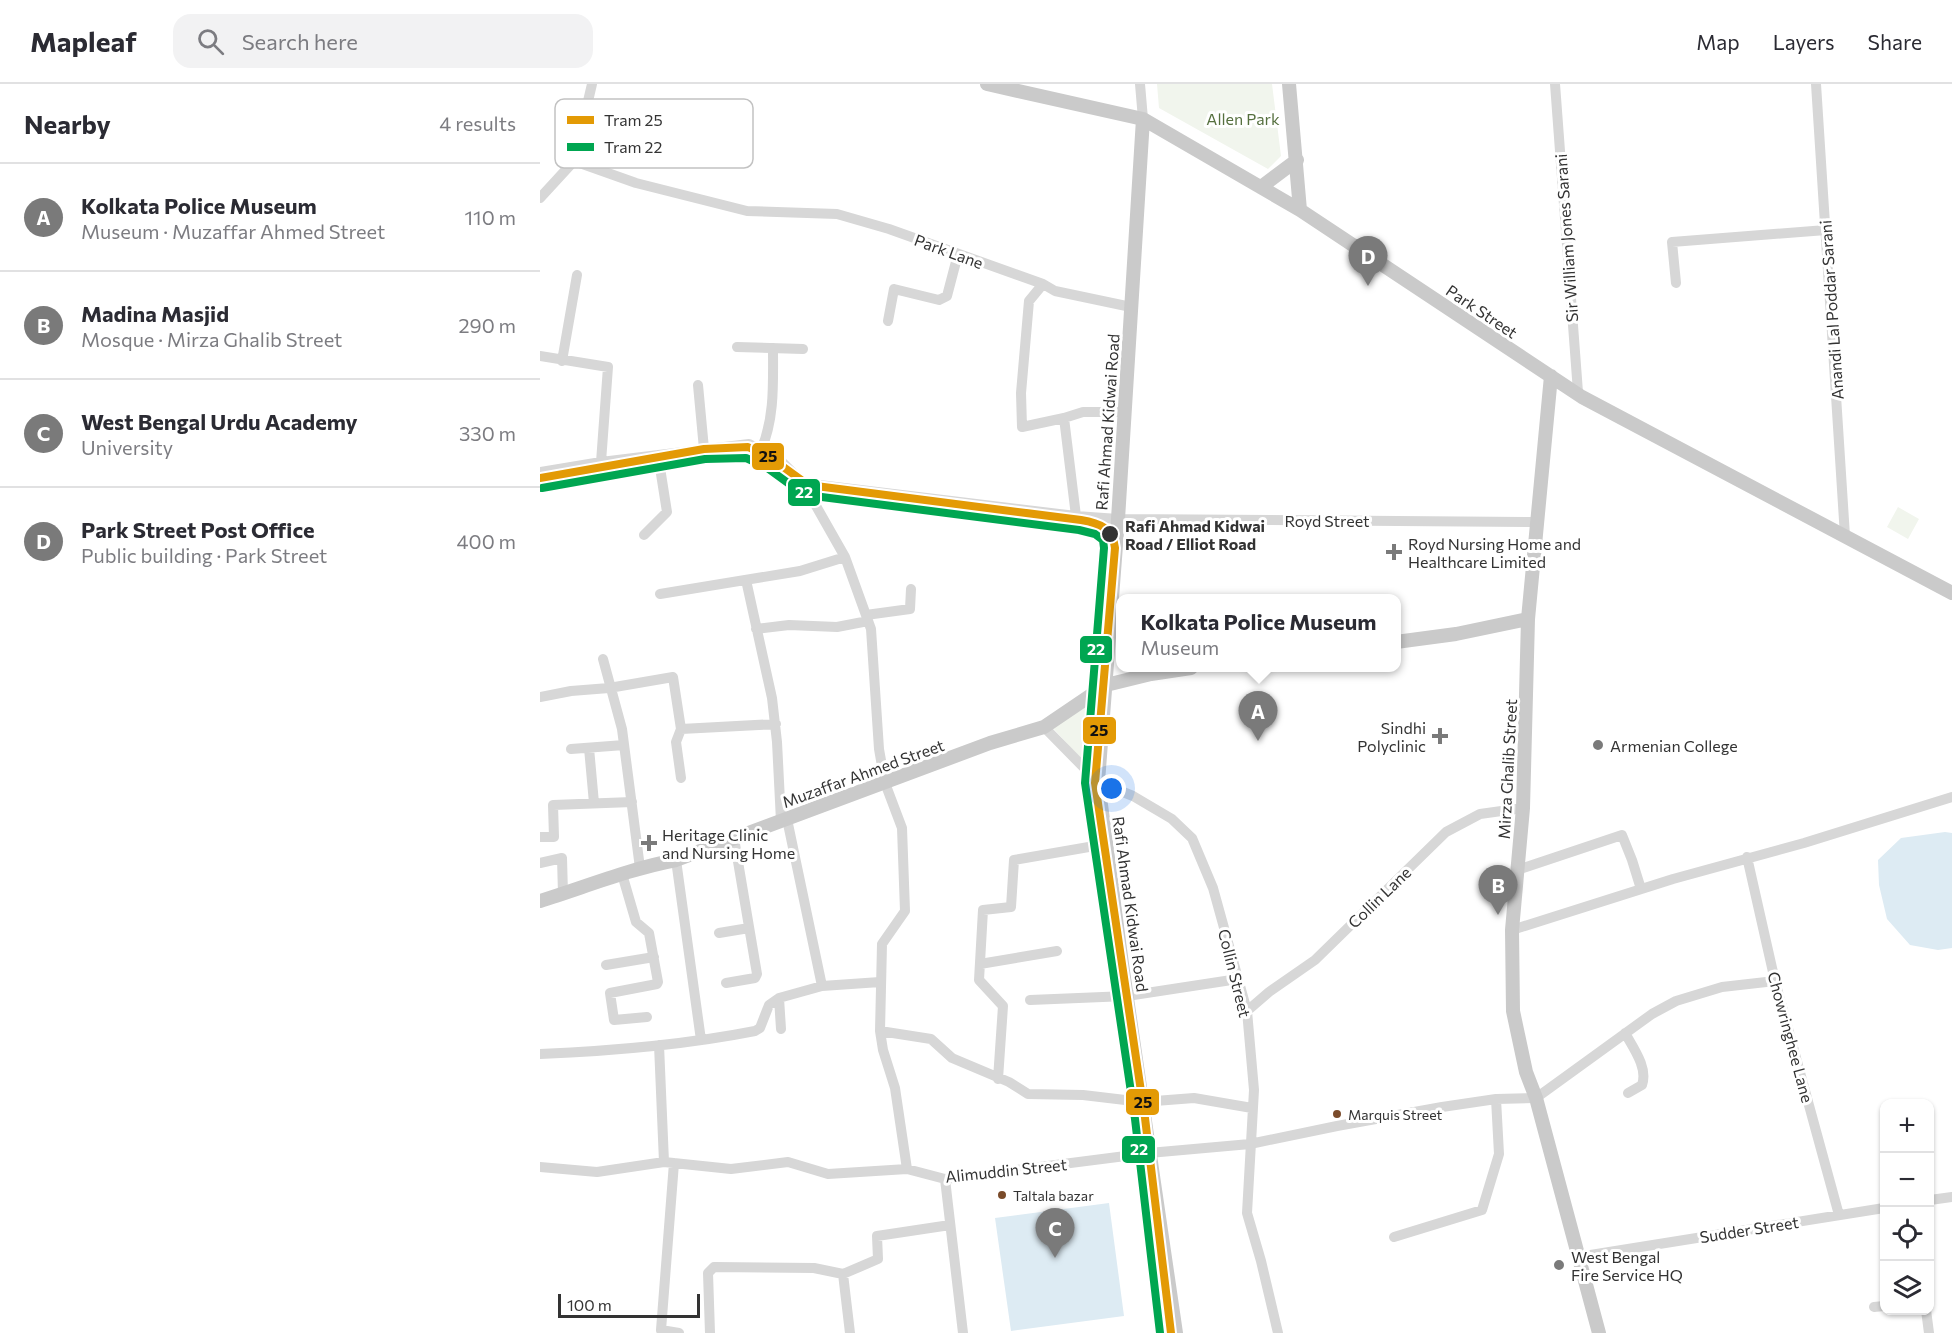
<!DOCTYPE html>
<meta charset="utf-8">
<style>
:root{--surface:#fff;--page:#f2f2f3;--text:#2b2b33;--muted:#7c7c81;--line:#e1e1e2;--accent:#7a7a7a}
body{margin:0;font-family:Commissioner,sans-serif;background:var(--page);color:var(--text)}
.controls{position:absolute;right:18px;bottom:18px;display:grid;overflow:hidden;border-radius:12px;box-shadow:0 2px 4px #0004}
.controls button{width:54px;height:54px;display:grid;place-items:center;padding:0;border:0;border-bottom:2px solid var(--line);background:var(--surface);color:var(--text);font:30px sans-serif}
.scale{position:absolute;left:18px;bottom:15px;width:142px;box-sizing:border-box;padding-left:6px;border:3px solid #333;border-top:0;font-size:16px;line-height:21px;white-space:nowrap;color:#333;-webkit-text-stroke:4px #fff;paint-order:stroke}
.you{position:absolute;left:572px;top:705px;width:21px;height:21px;margin:-15px;border:4px solid #fff;border-radius:50%;background:#1a73e8;box-shadow:0 0 0 9px #1a73e833}
.badge{display:grid;place-items:center;width:39px;height:39px;border-radius:50%;background:var(--accent);color:#fff;font-size:20px;font-weight:700}
.pin{position:absolute;translate:-50% -50px;filter:drop-shadow(0 2px 3px #0008)}
.pin::after{content:'';position:absolute;top:32px;width:21px;height:18px;background:inherit;clip-path:polygon(0 0,100% 0,50% 100%)}
.popup{position:absolute;left:576px;top:510px;width:285px;height:78px;box-sizing:border-box;display:grid;place-content:center;border-radius:12px;background:var(--surface);filter:drop-shadow(0 2px 4px #0005);font-size:20px;white-space:nowrap;color:var(--muted)}
.popup b{font-size:22px;color:var(--text)}
.popup::after{content:'';position:absolute;left:50%;top:100%;margin-left:-12px;border:12px solid transparent;border-top-color:var(--surface)}
.list{margin:0;padding:0;list-style:none}
h2{display:flex;justify-content:space-between;align-items:center;height:78px;margin:0;padding:0 24px;font-size:26px}
h2 small{font-size:20px;font-weight:400;color:var(--muted)}
.list li{display:grid;grid-template-columns:39px 1fr auto;gap:18px;align-items:center;box-sizing:border-box;height:108px;padding:0 24px;border-top:2px solid var(--line)}
.list b{display:block;font-size:22px;white-space:nowrap}
.list p{margin:0;font-size:20px;white-space:nowrap;color:var(--muted)}
.list em{font-size:20px;font-style:normal;color:var(--muted)}
.icon{flex:none;width:33px;height:33px;fill:none;stroke:currentColor;stroke-width:2;stroke-linecap:round;stroke-linejoin:round}
.map{position:relative;flex:none;width:1412px;height:1249px;overflow:hidden}
header{display:flex;align-items:center;gap:36px;box-sizing:border-box;height:84px;padding:0 30px;background:var(--surface);border-bottom:2px solid var(--line)}
header strong{font-size:28px}
nav{display:flex;gap:33px;margin-inline-start:auto;font-size:21px}
.search{width:420px;height:54px;background:var(--page);display:flex;align-items:center;gap:15px;box-sizing:border-box;padding:0 21px;border-radius:18px;color:var(--muted);font-size:22px}
main{display:flex}
aside{flex:1;background:var(--surface)}
.map>svg:first-child{display:block}
.green{fill:#f1f5ed}
.water{fill:#ddebf3}
.lines{fill:none;stroke-linecap:round;stroke-linejoin:round}
.minor{stroke:#d7d7d7;stroke-width:10}
.major{stroke:#cacaca;stroke-width:14}
.tram{stroke:#bebebe;stroke-width:1.5}
.tram-1-casing{stroke:#fff;stroke-width:12}
.tram-2-casing{stroke:#fff;stroke-width:12}
.tram-1{stroke:#e39a05;stroke-width:8}
.tram-2{stroke:#00a651;stroke-width:8}
.stop-dot{fill:#333;stroke:#fff;stroke-width:2}
.poi-dot{fill:#7a7a7a;stroke:#fff;stroke-width:2}
.bus-dot{fill:#7a4b2a;stroke:#fff;stroke-width:2}
.labels{text-anchor:middle;dominant-baseline:central;stroke-width:6;stroke-linejoin:round;paint-order:stroke}
.bus-label{font-size:14px;fill:#333;stroke:#fff;text-anchor:start}
.park-label{font-size:16px;fill:#56703f;stroke:#fff}
.street-label{font-size:16px;fill:#333;stroke:#fff}
.stop-label{font-size:16px;font-weight:bold;fill:#333;stroke:#fff;text-anchor:start}
.poi-label{font-size:16px;fill:#333;stroke:#fff;text-anchor:start}
.key{fill:#fff;stroke:#c2c2c2;stroke-width:1.5}
.key-label{font-size:16px;fill:#333}
.line-badge{stroke:#fff;stroke-width:2}
.badge-label{font-size:16px;text-anchor:middle;font-weight:bold;fill:#fff}
.pale-badge-label{font-size:16px;text-anchor:middle;font-weight:bold;fill:#111}
</style>
<header>
<strong>Mapleaf</strong>
<div class="search"><svg class="icon" aria-label="search" viewBox="0 0 24 24"><circle cx="10" cy="10" r="6"/><path d="M15 15l6 6"/></svg>Search here</div>
<nav><a>Map</a><a>Layers</a><a>Share</a></nav>
</header>
<main>
<aside>
<h2>Nearby<small>4 results</small></h2>
<ul class="list">
<li><span class="badge">A</span><div><b>Kolkata Police Museum</b><p>Museum · Muzaffar Ahmed Street</p></div><em>110 m</em></li>
<li><span class="badge">B</span><div><b>Madina Masjid</b><p>Mosque · Mirza Ghalib Street</p></div><em>290 m</em></li>
<li><span class="badge">C</span><div><b>West Bengal Urdu Academy</b><p>University</p></div><em>330 m</em></li>
<li><span class="badge">D</span><div><b>Park Street Post Office</b><p>Public building · Park Street</p></div><em>400 m</em></li>
</ul>
</aside>
<div class="map">
<svg width="1412" height="1249" viewBox="0 0 1412 1249">
<rect width="100%" height="100%" fill="#fff"/>
<path class="green" d="M 617,0 L 732,0 L 741,72 L 728,85 L 619,24 Z
M 1358,423 L 1379,435 L 1368,455 L 1347,443 Z
M 562,608 L 554,689 L 512,643 Z"/>
<path class="water" d="M 1405,748 L 1412,749 L 1412,864 L 1398,866 L 1370,861 L 1347,835 L 1339,801 L 1338,776 L 1361,754 Z
M 569,1119 L 584,1232 L 471,1247 L 455,1134 Z"/>
<g class="lines">
<path class="minor" d="M 600,0 L 603,35
M 1015,0 L 1038,308
M 1276,0 L 1305,452
M 34,77 L 96,99 L 207,127 L 297,130 L 349,145 L 503,200 L 489,217 L 481,309 L 482,343 L 524,334 L 536,432
M 0,114 L 34,77 L 52,0
M 1136,199 L 1132,158 L 1286,146
M 503,200 L 515,207 L 591,223
M 348,237 L 354,205 L 399,216 L 407,212 L 418,170
M 197,263 L 263,265
M 0,272 L 68,283 L 61,378
M 22,277 L 37,191
M 158,301 L 164,365
M 524,334 L 543,328 L 585,328
M 221,366 C 235,334 233,298 233,264
M 0,388 L 61,378 L 209,360 L 239,375 L 263,399 L 536,432 L 578,435 L 996,438
M 263,399 L 305,473 L 331,545 L 339,665 L 345,699 L 362,744 L 365,827 L 342,860 L 340,947 L 343,966 L 355,1004 L 367,1085
M 104,451 L 127,428 L 118,371
M 206,496 L 232,614 L 237,658 L 241,737
M 120,510 L 260,487 L 305,473
M 326,531 L 370,525 L 371,505
M 216,545 L 249,541 L 297,543 L 328,537
M 63,575 L 82,645 L 100,784
M 0,613 L 31,607 L 69,604 L 133,593 L 141,645 L 236,640
M 504,643 L 558,698 L 593,712 L 632,735 L 652,754 L 673,804 L 707,927 L 714,1006 L 707,1129 L 721,1177 L 738,1249
M 49,664 L 54,719
M 31,665 L 84,661
M 141,694 L 136,658 L 141,645
M 247,735 L 282,902
M 0,753 L 14,753 L 13,721 L 92,718
M 1207,773 L 1235,897 L 1299,1131
M 136,776 L 161,956
M 0,779 L 22,774 L 23,810
M 977,786 L 1082,751 L 1092,776 L 1101,805
M 82,790 L 96,838 L 109,849 L 118,898 L 117,900 L 70,909 L 74,936 L 107,933
M 972,846 L 1133,795 L 1264,759 L 1412,713
M 179,849 L 209,844
M 440,880 L 517,867
M 66,881 L 114,873
M 186,899 L 215,894 L 217,890 L 194,754
M 239,914 L 241,945
M 490,916 L 587,912 L 698,895
M 707,927 L 729,908 L 775,876 L 906,748 L 940,730 L 983,724
M 340,947 L 391,955 L 412,974 L 469,998 L 488,1010 L 543,1011 L 602,1018 L 654,1014 L 712,1024
M 1085,949 C 1094,965 1108,984 1102,1001 L 1088,1009
M 119,961 L 124,1078
M 0,970 C 72,967 144,961 215,947 L 220,944 L 229,921 L 239,914 L 282,902 L 340,898
M 458,995 L 463,922 L 439,896 L 443,826 L 471,823 L 474,776 L 566,760
M 134,1079 L 121,1246 L 139,1249
M 0,1083 L 57,1088 L 124,1078 L 191,1085 L 248,1078 L 288,1090 L 367,1085 L 405,1095 L 609,1069 L 710,1060 L 797,1042 L 902,1023 L 956,1015 L 996,1014 L 1112,930 L 1136,917 L 1182,903 L 1235,897
M 405,1095 L 423,1249
M 1390,1116 L 1412,1113
M 854,1153 L 942,1126 L 959,1070 L 956,1015
M 1038,1173 L 1344,1124
M 303,1190 L 310,1249
M 1334,1223 L 1344,1222
M 1386,1226 L 1389,1249
M 170,1249 L 168,1189 L 174,1183 L 274,1184 L 303,1190 L 338,1175 L 337,1152 L 410,1141"/>
<path class="major" d="M 447,0 L 603,35 L 760,126 L 1042,313 L 1412,509
M 749,0 L 760,126
M 603,35 L 578,435 L 558,698 L 582,880 L 636,1249
M 721,103 L 757,76
M 1011,292 L 988,535 L 983,724 L 972,846 L 973,927 L 986,988 L 996,1014 L 1059,1249
M 856,558 L 916,550 L 988,535
M 0,817 C 45,803 89,785 136,776 L 450,659 L 504,643 L 566,601 L 611,590 L 651,584"/>
<path class="tram" d="M 0,391 L 164,361 L 209,360 L 226,366 L 260,392 L 277,398 L 542,432 C 561,436 579,441 578,464 L 558,699 L 608,1033 L 635,1249"/>
<defs>
<path id="tram-1" d="M 0,394 L 164,365 L 208,363 L 231,374 L 264,398 L 276,402 L 541,436 C 559,439 573,444 575,464 L 555,699 L 605,1034 L 631,1249"/>
<path id="tram-2" d="M 2,404 L 165,375 L 206,374 L 226,383 L 259,407 L 274,412 L 539,446 L 555,450 L 563,456 L 564,464 L 545,699 L 595,1035 L 620,1249"/>
</defs>
<use href="#tram-1" class="tram-1-casing"/>
<use href="#tram-2" class="tram-2-casing"/>
<use href="#tram-1" class="tram-1"/>
<use href="#tram-2" class="tram-2"/>
</g>
<circle class="stop-dot" cx="570" cy="450" r="9"/>
<g class="poi-dot">
<path d="M851 459h6v6h6v6h-6v6h-6v-6h-6v-6h6z"/>
<path d="M897 643h6v6h6v6h-6v6h-6v-6h-6v-6h6z"/>
<circle cx="1058" cy="661" r="6"/>
<path d="M106 750h6v6h6v6h-6v6h-6v-6h-6v-6h6z"/>
<circle cx="1019" cy="1181" r="6"/>
</g>
<g class="bus-dot">
<circle cx="797" cy="1030" r="5"/>
<circle cx="462" cy="1111" r="5"/>
</g>
<g class="labels">
<g class="bus-label">
<text x="808" y="1030">Marquis Street</text>
<text x="473" y="1111">Taltala bazar</text>
</g>
<g class="park-label">
<text x="703" y="34">Allen Park</text>
</g>
<g class="street-label">
<text transform="translate(1026 154) rotate(-94)">Sir William Jones Sarani</text>
<text transform="translate(409 167) rotate(20)">Park Lane</text>
<text transform="translate(1291 226) rotate(-94)">Anandi Lal Poddar Sarani</text>
<text transform="translate(942 227) rotate(34)">Park Street</text>
<text transform="translate(567 338) rotate(-86)">Rafi Ahmad Kidwai Road</text>
<text x="787" y="436">Royd Street</text>
<text transform="translate(967 685) rotate(-87)">Mirza Ghalib Street</text>
<text transform="translate(323 689) rotate(-20)">Muzaffar Ahmed Street</text>
<text transform="translate(839 813) rotate(-44)">Collin Lane</text>
<text transform="translate(591 820) rotate(82)">Rafi Ahmad Kidwai Road</text>
<text transform="translate(695 889) rotate(76)">Collin Street</text>
<text transform="translate(1251 953) rotate(75)">Chowringhee Lane</text>
<text transform="translate(466 1086) rotate(-6)">Alimuddin Street</text>
<text transform="translate(1209 1145) rotate(-9)">Sudder Street</text>
</g>
<g class="stop-label">
<text x="585" y="441">Rafi Ahmad Kidwai<tspan x="585" dy="18">Road / Elliot Road</tspan></text>
</g>
<g class="poi-label">
<text x="868" y="459">Royd Nursing Home and<tspan x="868" dy="18">Healthcare Limited</tspan></text>
<text x="886" y="643" text-anchor="end">Sindhi<tspan x="886" dy="18">Polyclinic</tspan></text>
<text x="1070" y="661">Armenian College</text>
<text x="122" y="750">Heritage Clinic<tspan x="122" dy="18">and Nursing Home</tspan></text>
<text x="1031" y="1172">West Bengal<tspan x="1031" dy="18">Fire Service HQ</tspan></text>
</g>
</g>
<rect x="15" y="15" width="198" height="69" rx="9" class="key"/>
<rect x="27" y="32" width="27" height="8" fill="#e39a05"/>
<rect x="27" y="59" width="27" height="8" fill="#00a651"/>
<g class="key-label">
<text x="64" y="42">Tram 25</text>
<text x="64" y="69">Tram 22</text>
</g>
<g class="line-badge">
<rect x="211" y="358" width="34" height="29" rx="6" fill="#e39a05"/>
<rect x="247" y="394" width="34" height="29" rx="6" fill="#00a651"/>
<rect x="539" y="551" width="34" height="29" rx="6" fill="#00a651"/>
<rect x="542" y="632" width="35" height="29" rx="6" fill="#e39a05"/>
<rect x="585" y="1004" width="35" height="28" rx="6" fill="#e39a05"/>
<rect x="581" y="1051" width="35" height="29" rx="6" fill="#00a651"/>
</g>
<g class="badge-label">
<text x="264" y="414">22</text>
<text x="556" y="571">22</text>
<text x="599" y="1071">22</text>
</g>
<g class="pale-badge-label">
<text x="228" y="378">25</text>
<text x="559" y="652">25</text>
<text x="603" y="1024">25</text>
</g>
</svg>
<div class="controls">
<button>+</button>
<button>−</button>
<button><svg class="icon" aria-label="locate" viewBox="0 0 24 24"><circle cx="12" cy="12" r="6"/><path d="M12 2v4M12 18v4M2 12h4M18 12h4"/></svg></button>
<button><svg class="icon" aria-label="layers" viewBox="0 0 24 24"><path d="M12 4l9 5-9 5-9-5zM3 14l9 5 9-5"/></svg></button>
</div>
<div class="scale">100 m</div>
<div class="you"></div>
<div class="pin badge" style="left:718px;top:657px">A</div>
<div class="popup"><b>Kolkata Police Museum</b>Museum</div>
<div class="pin badge" style="left:958px;top:831px">B</div>
<div class="pin badge" style="left:515px;top:1174px">C</div>
<div class="pin badge" style="left:828px;top:202px">D</div>
</div>
</main>
